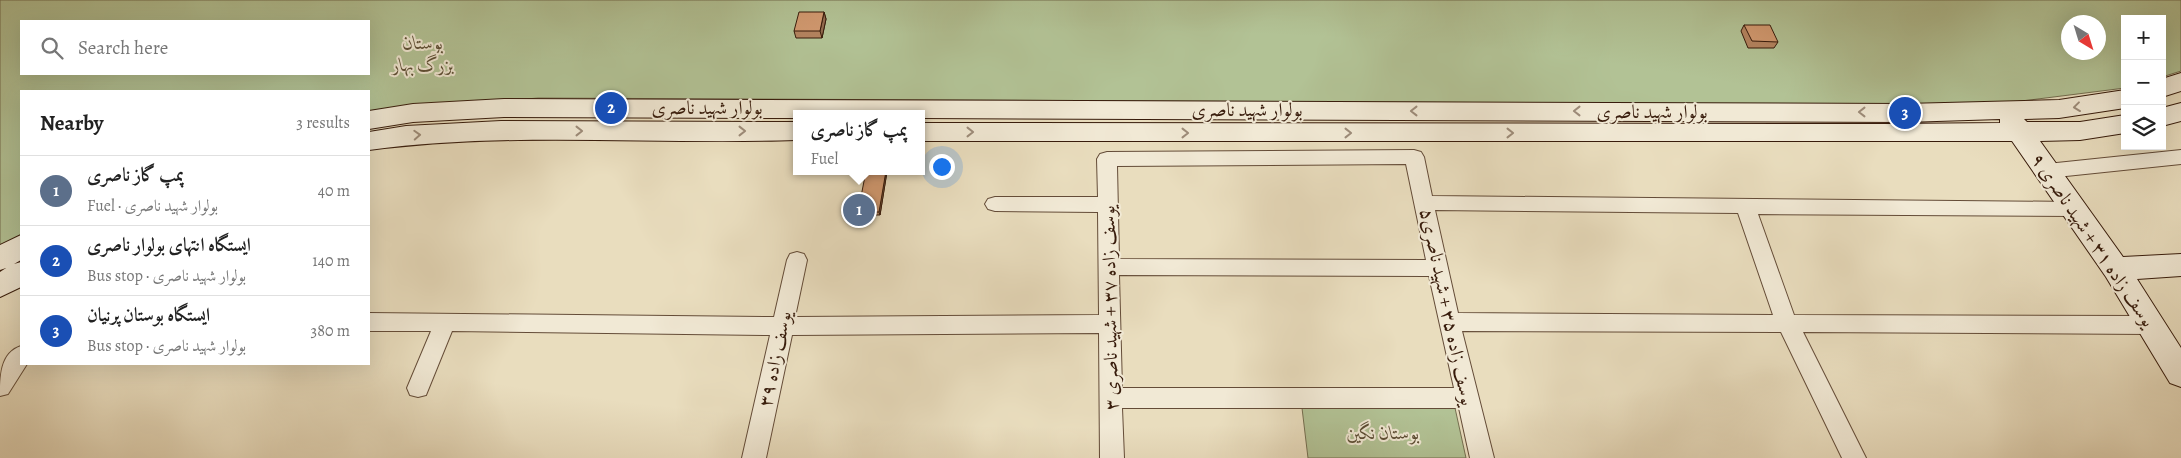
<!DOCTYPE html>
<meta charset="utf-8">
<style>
:root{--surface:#fff;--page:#f6f6f6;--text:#222;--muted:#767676;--line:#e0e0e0;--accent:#8f2418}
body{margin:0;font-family:Alegreya,Amiri,serif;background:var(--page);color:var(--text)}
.controls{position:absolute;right:15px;top:15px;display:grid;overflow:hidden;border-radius:0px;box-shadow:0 5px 20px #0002}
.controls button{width:45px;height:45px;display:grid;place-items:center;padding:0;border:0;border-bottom:1px solid var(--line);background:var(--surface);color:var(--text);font:25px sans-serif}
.compass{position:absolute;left:2061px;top:15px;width:45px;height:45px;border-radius:50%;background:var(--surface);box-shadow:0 5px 20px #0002;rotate:142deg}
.you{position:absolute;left:941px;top:166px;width:18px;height:18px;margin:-12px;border:4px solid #fff;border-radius:50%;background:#1a73e8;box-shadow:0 0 0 8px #1a73e833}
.badge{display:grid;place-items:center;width:32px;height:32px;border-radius:50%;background:var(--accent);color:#fff;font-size:16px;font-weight:700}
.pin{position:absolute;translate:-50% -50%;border:2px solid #fff;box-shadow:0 1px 5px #0006}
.popup{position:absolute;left:793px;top:110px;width:132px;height:65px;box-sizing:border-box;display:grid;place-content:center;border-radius:0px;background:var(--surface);filter:drop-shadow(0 1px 4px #0005);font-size:16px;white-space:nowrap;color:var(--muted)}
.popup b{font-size:19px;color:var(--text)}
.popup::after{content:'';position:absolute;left:50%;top:100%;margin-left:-10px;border:10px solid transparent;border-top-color:var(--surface)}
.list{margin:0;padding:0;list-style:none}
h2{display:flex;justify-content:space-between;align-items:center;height:65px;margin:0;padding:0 20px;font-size:21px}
h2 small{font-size:16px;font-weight:400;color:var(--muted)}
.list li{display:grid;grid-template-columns:32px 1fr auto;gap:15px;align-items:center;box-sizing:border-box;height:70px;padding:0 20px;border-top:1px solid var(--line)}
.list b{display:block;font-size:19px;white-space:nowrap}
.list p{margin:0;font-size:16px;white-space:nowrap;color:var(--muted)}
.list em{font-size:16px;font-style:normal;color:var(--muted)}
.icon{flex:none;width:28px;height:28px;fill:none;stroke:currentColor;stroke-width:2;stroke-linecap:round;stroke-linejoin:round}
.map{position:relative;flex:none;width:2181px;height:458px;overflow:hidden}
.search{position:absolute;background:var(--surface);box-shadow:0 5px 20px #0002;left:20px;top:20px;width:350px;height:55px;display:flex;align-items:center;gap:12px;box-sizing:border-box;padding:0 18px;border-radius:0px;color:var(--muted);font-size:19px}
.panel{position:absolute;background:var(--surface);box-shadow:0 5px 20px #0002;left:20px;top:90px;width:350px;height:275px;border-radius:0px}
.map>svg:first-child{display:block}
.green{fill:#b2c295;stroke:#746e50;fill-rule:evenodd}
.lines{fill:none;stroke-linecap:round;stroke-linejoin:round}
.street-casing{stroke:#644c38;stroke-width:2}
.secondary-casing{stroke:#371b0b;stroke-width:2}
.street{fill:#f1e9d5;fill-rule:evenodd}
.secondary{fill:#f1e9d5;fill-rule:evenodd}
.wall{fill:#b3835f;stroke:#371b0b}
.shaded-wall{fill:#926a4e;stroke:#371b0b}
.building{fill:#d0986f;stroke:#371b0b}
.oneway{stroke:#9d8c7a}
.labels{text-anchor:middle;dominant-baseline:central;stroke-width:4;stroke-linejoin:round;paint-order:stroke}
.park-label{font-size:19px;font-style:italic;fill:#5c4d34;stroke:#f1e9d5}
.street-label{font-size:19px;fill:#371b0b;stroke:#f1e9d5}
</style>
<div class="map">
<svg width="2181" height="458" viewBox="0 0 2181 458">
<rect width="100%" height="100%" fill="#e9ddbe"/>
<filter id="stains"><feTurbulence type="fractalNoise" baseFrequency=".004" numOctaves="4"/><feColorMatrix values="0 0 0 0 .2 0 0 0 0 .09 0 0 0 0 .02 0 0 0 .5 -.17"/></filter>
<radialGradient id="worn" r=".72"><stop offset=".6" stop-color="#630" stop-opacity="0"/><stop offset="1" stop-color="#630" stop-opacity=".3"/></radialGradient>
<path class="green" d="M 0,0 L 2181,0 L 2181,71 L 2162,77 L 2162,19 L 2125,19 L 2125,88 L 1990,105 L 538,98 L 408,109 L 369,116 L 369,91 L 21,91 L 21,242 L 0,255 ZM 21,21 L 369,21 L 369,74 L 21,74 ZM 2068,22 L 2098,22 L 2098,52 L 2068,52 Z
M 1302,408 L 1455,408 L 1466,458 L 1308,458 Z"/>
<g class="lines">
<defs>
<path id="street" d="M 1414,150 L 1421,152 L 1424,157 L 1432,196 L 2073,202 L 2080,204 L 2083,209 L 2080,214 L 2073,216 L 1758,214 L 1794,315 L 2150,316 L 2158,319 L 2161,325 L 2158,331 L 2150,334 L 1803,332 L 1866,458 L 1842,458 L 1781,332 L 1462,331 L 1494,458 L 1470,458 L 1459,408 L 1122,408 L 1124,458 L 1100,458 L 1099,333 L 792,335 L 766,458 L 742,458 L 770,335 L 452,331 L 426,395 L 418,397 L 410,395 L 407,388 L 431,331 L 369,331 L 369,313 L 774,317 L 787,260 L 790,254 L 797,252 L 804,254 L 807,260 L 795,317 L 1099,315 L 1098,212 L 995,211 L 988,209 L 985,204 L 988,199 L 995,197 L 1098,197 L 1097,159 L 1100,154 L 1107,152 ZM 1406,164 L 1426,260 L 1119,259 L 1117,166 ZM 1435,210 L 1738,213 L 1773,315 L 1458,313 ZM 1119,275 L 1429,276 L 1454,388 L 1122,388 Z
M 2181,150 L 2181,164 L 2047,178 L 2040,176 L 2037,171 L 2040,166 L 2047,164 Z
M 21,346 L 21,364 L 27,364 L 8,394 L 0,396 C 0,377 0,353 21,346 Z"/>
<path id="secondary" d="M 2181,73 L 2181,91 L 2162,97 L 2162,79 Z
M 2125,90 L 2125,108 L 2059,118 L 2024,119 L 2027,122 L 2080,122 L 2125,115 L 2125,133 L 2080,140 L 2040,141 L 2123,257 L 2181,254 L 2181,276 L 2137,279 L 2181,348 L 2181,387 L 2170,383 L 2106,277 L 2012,141 L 922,141 L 922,123 L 1891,124 L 2000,123 L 2000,119 L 1905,122 L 922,118 L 922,114 L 796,114 L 796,118 L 504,117 L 413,122 L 369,129 L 369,111 L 413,104 L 504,99 L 1905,104 L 2059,100 Z
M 2181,103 L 2181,121 L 2162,126 L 2162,108 Z
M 501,121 L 796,122 L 796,140 C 653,145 511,131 369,150 L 369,132 L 406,126 Z
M 21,235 L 21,260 L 14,264 L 21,262 L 21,287 L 0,297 L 0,272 L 6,268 L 0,270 L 0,245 Z"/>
</defs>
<use href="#street" class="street-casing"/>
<use href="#secondary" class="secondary-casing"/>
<use href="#street" class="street"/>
<use href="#secondary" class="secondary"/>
</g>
<path class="wall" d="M 824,12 L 826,19 L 822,38 L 796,38 L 794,31 Z
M 1744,25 L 1778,42 L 1774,48 L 1748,48 L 1741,31 Z
M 887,171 L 880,215 L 859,215 L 858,212 Z"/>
<path class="shaded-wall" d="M 824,12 L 826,19 L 822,38 L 820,31 Z
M 886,171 L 887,172 L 880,215 L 879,212 Z"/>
<path class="building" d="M 799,12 L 824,12 L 820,31 L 794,31 Z
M 1744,25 L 1770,25 L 1778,42 L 1752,41 Z
M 866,171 L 886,171 L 879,212 L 858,212 Z"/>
<defs><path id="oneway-chevron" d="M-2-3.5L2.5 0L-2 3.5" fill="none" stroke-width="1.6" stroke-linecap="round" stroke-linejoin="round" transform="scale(1.25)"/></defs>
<g class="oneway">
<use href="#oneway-chevron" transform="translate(2077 107) rotate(173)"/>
<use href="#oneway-chevron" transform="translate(1414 111) rotate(-180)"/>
<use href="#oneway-chevron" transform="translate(1577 111) rotate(-180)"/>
<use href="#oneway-chevron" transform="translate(1862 112) rotate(-180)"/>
<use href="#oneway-chevron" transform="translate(579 131)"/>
<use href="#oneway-chevron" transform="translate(742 131)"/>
<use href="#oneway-chevron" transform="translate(970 132)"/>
<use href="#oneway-chevron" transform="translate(1185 133)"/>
<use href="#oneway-chevron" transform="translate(1348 133)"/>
<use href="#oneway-chevron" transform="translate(1510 133)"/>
<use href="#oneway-chevron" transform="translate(417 135) rotate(-3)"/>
</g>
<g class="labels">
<g class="park-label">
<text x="423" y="43">بوستان<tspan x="423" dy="22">بزرگ بهار</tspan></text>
<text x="1383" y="433">بوستان نگین</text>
</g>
<g class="street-label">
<text x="707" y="108">بولوار شهید ناصری</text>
<text x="1247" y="110">بولوار شهید ناصری</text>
<text x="1652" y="112">بولوار شهید ناصری</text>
<text transform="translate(2093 240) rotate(56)">یوسف زاده ۳۱ + شهید ناصری ۹</text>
<text transform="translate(1447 307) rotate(78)">یوسف زاده ۳۵ + شهید ناصری۵</text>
<text transform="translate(1110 308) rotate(-91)">یوسف زاده ۳۷ + شهید ناصری ۳</text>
<text transform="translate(775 359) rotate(-78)">یوسف زاده ۳۹</text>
</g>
</g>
<rect width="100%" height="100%" filter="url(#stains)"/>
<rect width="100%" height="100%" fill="url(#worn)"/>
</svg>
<div class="controls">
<button>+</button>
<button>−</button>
<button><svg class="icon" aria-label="layers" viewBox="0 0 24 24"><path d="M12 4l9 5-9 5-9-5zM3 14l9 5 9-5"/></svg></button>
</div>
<svg class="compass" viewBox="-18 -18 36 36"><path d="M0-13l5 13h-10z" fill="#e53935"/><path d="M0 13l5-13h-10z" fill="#767676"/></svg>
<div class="you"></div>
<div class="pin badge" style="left:859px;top:210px;background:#5c6f8a">1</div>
<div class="popup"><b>پمپ گاز ناصری</b>Fuel</div>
<div class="pin badge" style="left:611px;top:108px;background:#1a4fb4">2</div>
<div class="pin badge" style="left:1905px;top:113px;background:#1a4fb4">3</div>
<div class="search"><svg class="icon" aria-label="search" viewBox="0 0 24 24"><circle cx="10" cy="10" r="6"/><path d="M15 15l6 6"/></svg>Search here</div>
<section class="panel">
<h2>Nearby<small>3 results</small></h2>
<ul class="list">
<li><span class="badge" style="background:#5c6f8a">1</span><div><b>پمپ گاز ناصری</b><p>Fuel · بولوار شهید ناصری</p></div><em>40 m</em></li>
<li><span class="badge" style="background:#1a4fb4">2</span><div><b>ایستگاه انتهای بولوار ناصری</b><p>Bus stop · بولوار شهید ناصری</p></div><em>140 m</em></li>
<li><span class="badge" style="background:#1a4fb4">3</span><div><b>ایستگاه بوستان پرنیان</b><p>Bus stop · بولوار شهید ناصری</p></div><em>380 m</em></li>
</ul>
</section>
</div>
